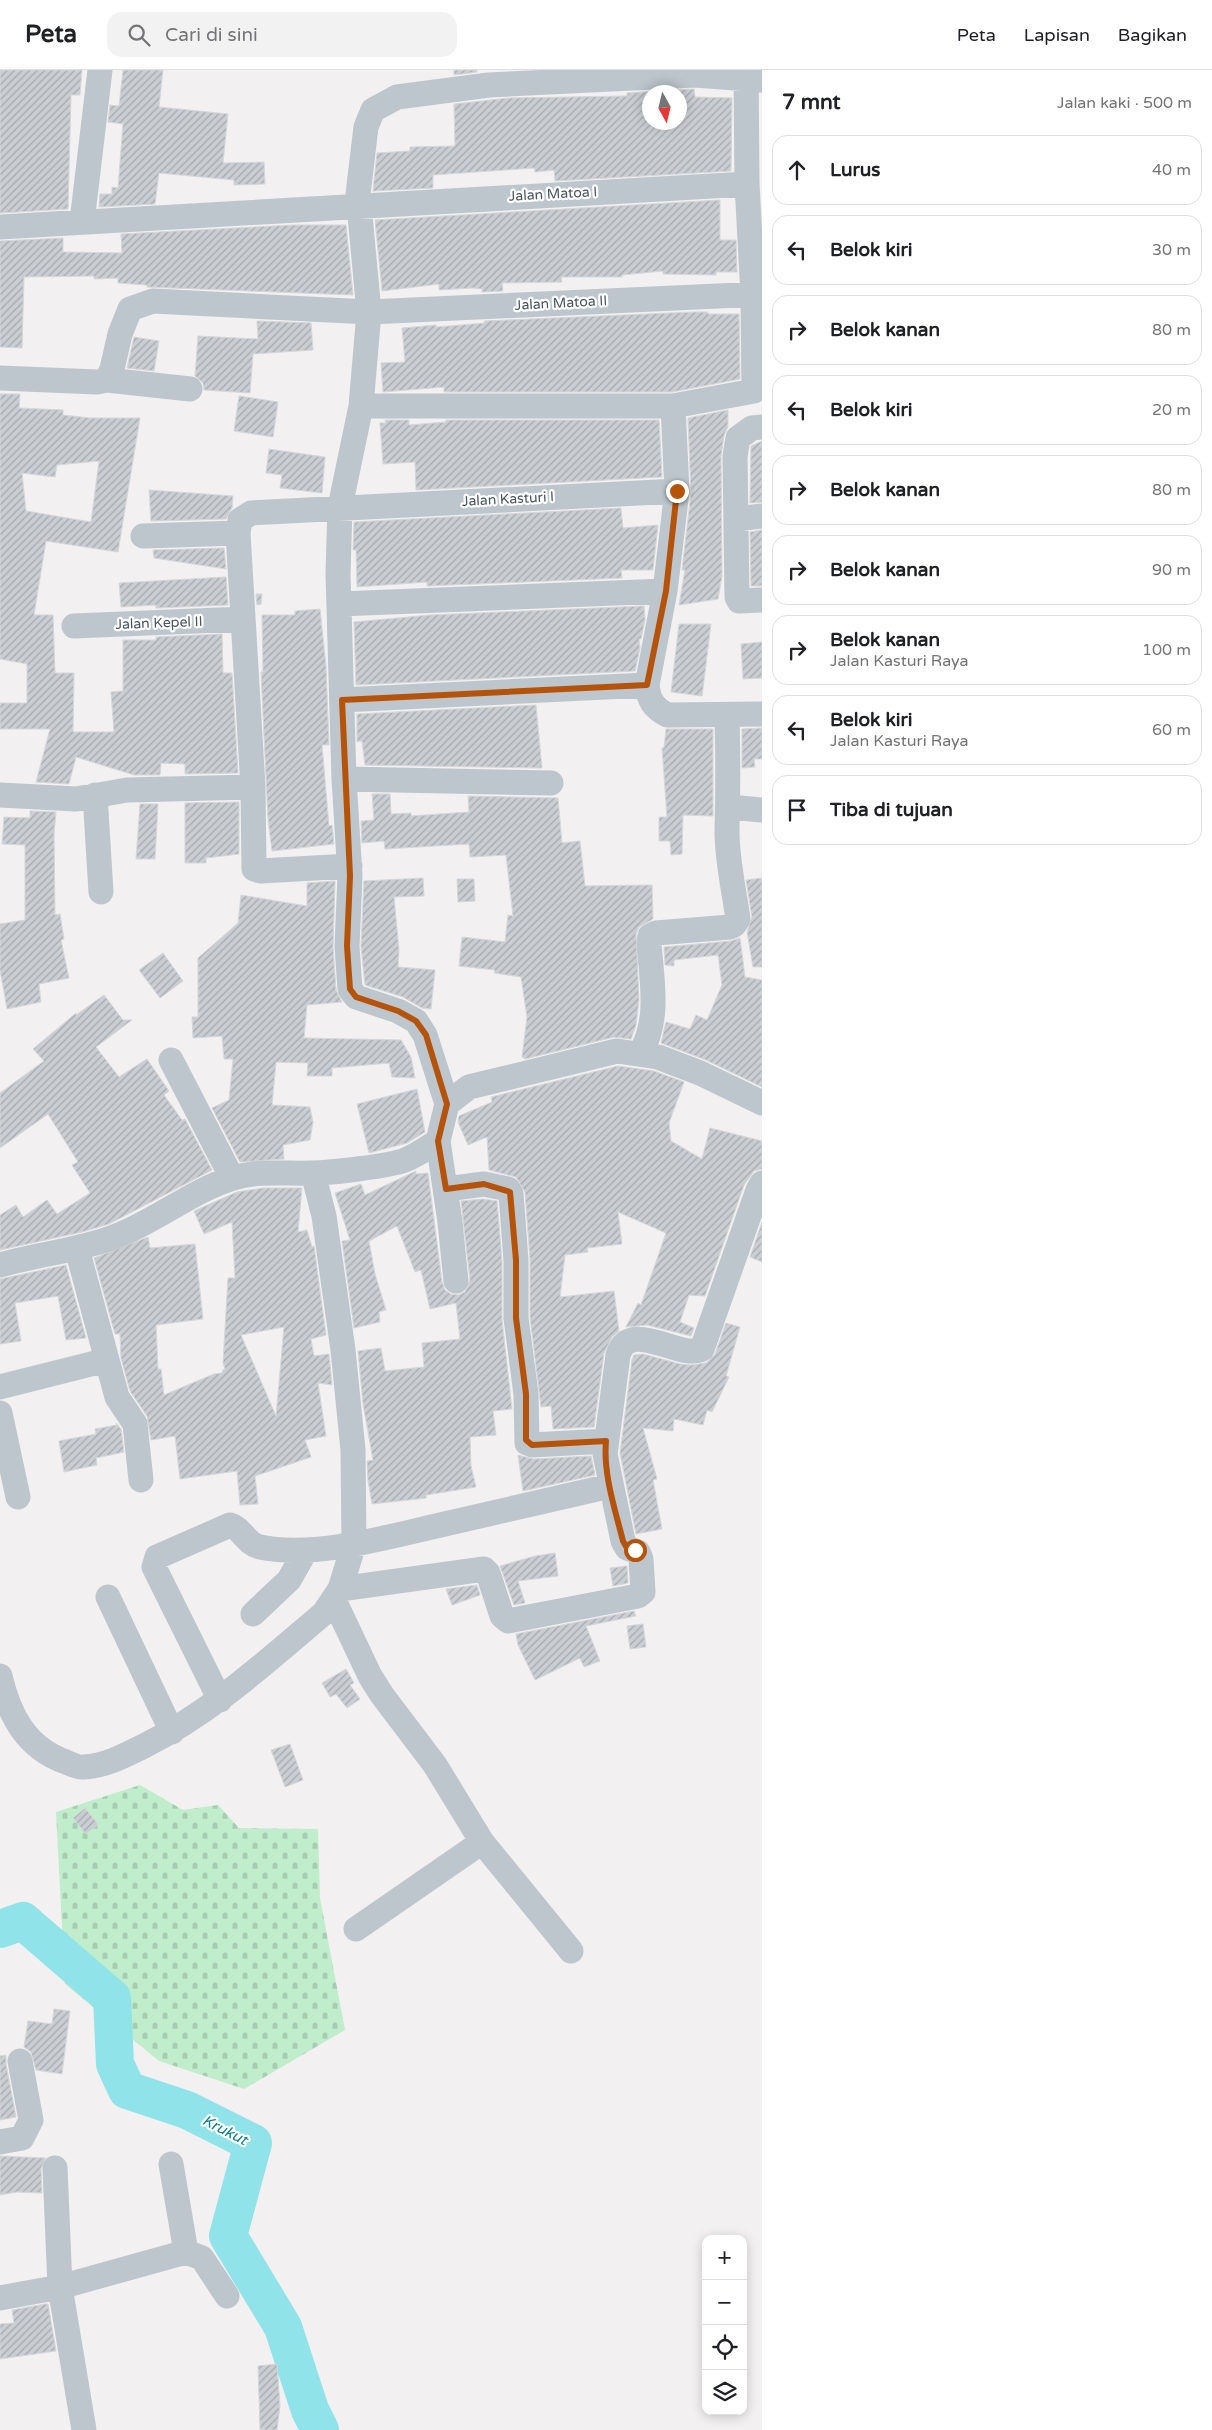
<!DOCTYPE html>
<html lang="id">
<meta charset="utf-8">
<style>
:root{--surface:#fff;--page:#f2f2f2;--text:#202124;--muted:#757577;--line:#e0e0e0}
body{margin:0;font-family:"Varela Round",sans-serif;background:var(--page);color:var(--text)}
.controls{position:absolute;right:15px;bottom:15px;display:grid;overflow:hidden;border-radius:10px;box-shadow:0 2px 12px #0003}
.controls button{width:45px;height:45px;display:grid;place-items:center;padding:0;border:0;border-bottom:1px solid var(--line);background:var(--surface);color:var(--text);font:25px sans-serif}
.compass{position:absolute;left:642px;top:15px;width:45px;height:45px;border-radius:50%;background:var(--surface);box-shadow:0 2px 12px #0003;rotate:172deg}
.stop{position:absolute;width:15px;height:15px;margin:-11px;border:4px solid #b45309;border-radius:50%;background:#fff}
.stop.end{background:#b45309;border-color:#fff;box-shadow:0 1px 5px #0008}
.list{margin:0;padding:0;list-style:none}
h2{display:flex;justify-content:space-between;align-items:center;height:65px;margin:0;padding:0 20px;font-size:21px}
h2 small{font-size:16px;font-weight:400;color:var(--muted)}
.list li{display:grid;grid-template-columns:32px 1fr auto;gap:15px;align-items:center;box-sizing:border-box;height:70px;margin:0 10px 10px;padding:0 10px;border:1px solid var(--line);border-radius:15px}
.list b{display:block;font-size:19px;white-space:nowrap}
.list p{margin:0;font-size:16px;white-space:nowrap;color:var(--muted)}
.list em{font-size:16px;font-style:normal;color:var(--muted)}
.icon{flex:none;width:28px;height:28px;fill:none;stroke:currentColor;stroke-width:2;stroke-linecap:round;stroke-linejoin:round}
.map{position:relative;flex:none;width:762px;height:2360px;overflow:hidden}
header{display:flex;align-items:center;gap:30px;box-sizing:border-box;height:70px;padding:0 25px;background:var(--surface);border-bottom:1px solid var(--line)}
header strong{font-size:24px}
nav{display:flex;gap:28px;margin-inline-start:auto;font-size:18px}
.search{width:350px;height:45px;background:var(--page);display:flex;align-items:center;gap:12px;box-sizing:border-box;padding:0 18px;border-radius:15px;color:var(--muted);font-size:19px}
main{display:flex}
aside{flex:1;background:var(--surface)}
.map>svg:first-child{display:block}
.cemetery{fill:url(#cemetery-stones)}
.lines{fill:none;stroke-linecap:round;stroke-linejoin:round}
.river{stroke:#90e3e8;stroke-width:38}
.building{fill:url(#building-hatch);stroke:#d4d7db;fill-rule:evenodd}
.minor{stroke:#bcc6cc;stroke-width:25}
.route{stroke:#b45309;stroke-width:6}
.labels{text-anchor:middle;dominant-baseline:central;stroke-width:4.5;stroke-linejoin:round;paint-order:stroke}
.street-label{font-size:14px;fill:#48565c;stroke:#fff}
.water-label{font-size:15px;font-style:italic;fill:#138187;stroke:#fff}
</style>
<header>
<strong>Peta</strong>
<div class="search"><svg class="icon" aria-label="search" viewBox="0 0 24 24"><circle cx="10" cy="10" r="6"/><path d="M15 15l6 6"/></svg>Cari di sini</div>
<nav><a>Peta</a><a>Lapisan</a><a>Bagikan</a></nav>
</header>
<main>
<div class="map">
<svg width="762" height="2360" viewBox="0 0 762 2360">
<defs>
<pattern id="cemetery-stones" width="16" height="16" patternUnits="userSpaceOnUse" patternTransform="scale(1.25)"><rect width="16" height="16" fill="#c0edcb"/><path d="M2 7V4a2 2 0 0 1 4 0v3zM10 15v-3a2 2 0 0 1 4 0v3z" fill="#a6cdb1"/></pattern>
<pattern id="building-hatch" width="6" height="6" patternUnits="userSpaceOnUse" patternTransform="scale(1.25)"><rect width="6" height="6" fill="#caced2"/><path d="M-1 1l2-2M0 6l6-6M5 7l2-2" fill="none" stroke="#a6aaae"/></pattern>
</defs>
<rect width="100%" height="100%" fill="#f2f0f0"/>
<path class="cemetery" d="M 140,1715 L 183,1740 L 218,1735 L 239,1758 L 318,1759 L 320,1828 L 345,1960 L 244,2019 L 159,1991 L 65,1914 L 56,1742 Z"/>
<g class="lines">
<path class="river" d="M 0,1859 L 23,1851 L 112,1928 L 115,1994 L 127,2020 L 187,2040 L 253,2073 L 228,2166 L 283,2257 L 310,2340 L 320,2360"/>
</g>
<path class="building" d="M 0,0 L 82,0 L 80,25 L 71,25 L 68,139 L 0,143 Z
M 123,0 L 163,0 L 159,37 L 228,44 L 223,93 L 264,92 L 265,114 L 234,115 L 234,110 L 159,103 L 155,134 L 99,137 L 100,124 L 112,124 L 112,117 L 118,118 L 123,54 L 108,52 L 110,35 L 119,36 Z
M 454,0 L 477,0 L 477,2 L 454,5 Z
M 694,19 L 695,27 L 732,28 L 731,101 L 555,111 L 554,100 L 535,102 L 534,98 L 433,105 L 433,118 L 373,121 L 377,83 L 410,81 L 410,77 L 455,76 L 454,34 L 509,28 L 627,26 L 627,23 ZM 650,22 L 680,22 L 680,52 L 650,52 Z
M 720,130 L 720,170 L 736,170 L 737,202 L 716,202 L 716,205 L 663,204 L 663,201 L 622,205 L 622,207 L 561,207 L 562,212 L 502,213 L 503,221 L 482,222 L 482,219 L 472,218 L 439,220 L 439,214 L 382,221 L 375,150 Z
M 293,155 L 346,155 L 353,225 L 147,217 L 147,215 L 118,213 L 118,208 L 94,209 L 94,206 L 24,207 L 22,278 L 0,277 L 0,171 L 63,168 L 63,182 L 122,183 L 121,164 Z
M 693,242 L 708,242 L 708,244 L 739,244 L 740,309 L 672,322 L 444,322 L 444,317 L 383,322 L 381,293 L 405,292 L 402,258 L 436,255 L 436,257 L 485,253 L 484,251 Z
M 257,251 L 311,253 L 313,280 L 253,284 L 250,323 L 204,320 L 203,313 L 195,306 L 198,266 L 258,269 Z
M 134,267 L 159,271 L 154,301 L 127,298 Z
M 0,324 L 20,324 L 19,338 L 63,340 L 63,345 L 90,348 L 140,348 L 118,482 L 46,471 L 34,545 L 53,545 L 55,603 L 74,603 L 73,662 L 114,662 L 111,622 L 123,621 L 123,570 L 156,570 L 156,567 L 222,564 L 223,603 L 232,603 L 238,703 L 185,704 L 185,694 L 161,693 L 160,705 L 134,705 L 76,687 L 69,714 L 36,712 L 50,659 L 0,659 L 0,633 L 27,633 L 27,594 L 0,589 ZM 99,391 L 91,452 L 26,441 L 22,403 L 55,407 L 57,395 Z
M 239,326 L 278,332 L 273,367 L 234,361 Z
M 728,340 L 728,357 L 724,365 L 721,386 L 722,506 L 718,529 L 679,535 L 685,500 L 682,500 L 691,423 L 688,348 Z
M 385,350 L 409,350 L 409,355 L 446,352 L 446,350 L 659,350 L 662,407 L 416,420 L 415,392 L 383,394 L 380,353 L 386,353 Z
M 762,371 L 762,432 L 750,433 L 751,376 Z
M 269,379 L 325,387 L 322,423 L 280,418 L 282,405 L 266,403 Z
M 149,420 L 233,426 L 232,438 L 226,449 L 151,451 Z
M 621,438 L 623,458 L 658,455 L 653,500 L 621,500 L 622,508 L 427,516 L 427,512 L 357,517 L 356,480 L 353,480 L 354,452 Z
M 762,460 L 762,516 L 751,516 L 750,462 Z
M 224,478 L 226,499 L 154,488 L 153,480 Z
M 226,507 L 228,535 L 156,538 L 156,535 L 121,537 L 119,513 Z
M 256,524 L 262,524 L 261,534 L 257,535 Z
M 644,536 L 645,550 L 641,569 L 639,569 L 640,578 L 635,601 L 356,615 L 354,552 L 430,545 Z
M 320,539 L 326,596 L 329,675 L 322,675 L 329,756 L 332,755 L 334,774 L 272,781 L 268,749 L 261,602 L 263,602 L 262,545 L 295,545 L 295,541 Z
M 679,554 L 711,554 L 702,626 L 671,622 Z
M 762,572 L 762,608 L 743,609 L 741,574 Z
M 536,635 L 542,698 L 365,695 L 362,671 L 357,672 L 357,644 Z
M 762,658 L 762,689 L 754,689 L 755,697 L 742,698 L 742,659 Z
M 666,659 L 713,659 L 713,746 L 683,745 L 682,784 L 671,785 L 670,771 L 659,771 L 659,747 L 667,747 L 662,678 L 664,678 Z
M 372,724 L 390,724 L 391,744 L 411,743 L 411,746 L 469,742 L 468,726 L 558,728 L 562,773 L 580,771 L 585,816 L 652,815 L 653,849 L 639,857 L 636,864 L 639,930 L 636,955 L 631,969 L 614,967 L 525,989 L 522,987 L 527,947 L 521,907 L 494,903 L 495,900 L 459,896 L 462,867 L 505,872 L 508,845 L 513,846 L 506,785 L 470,787 L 469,774 L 385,779 L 384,771 L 362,773 L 361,751 L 374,750 Z
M 239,732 L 239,784 L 206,788 L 206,793 L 185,793 L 185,733 Z
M 140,734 L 158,734 L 155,789 L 136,789 Z
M 30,741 L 56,742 L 54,764 L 55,845 L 60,844 L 64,869 L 61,870 L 69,908 L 39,914 L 41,932 L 7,939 L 0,900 L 0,854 L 25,850 L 25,775 L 2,774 L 4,747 L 30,748 Z
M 423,808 L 424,826 L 394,827 L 399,880 L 398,897 L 435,900 L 431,939 L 422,938 L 403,927 L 365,915 L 361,876 L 364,811 Z
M 762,808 L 762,897 L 753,897 L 747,862 L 752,847 L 746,810 Z
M 457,809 L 474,809 L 475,831 L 458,832 Z
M 335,811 L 333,877 L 336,920 L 342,932 L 307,935 L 304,968 L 401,970 L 411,987 L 415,1008 L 392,1007 L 389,993 L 332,998 L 332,1006 L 307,1006 L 308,993 L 276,992 L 272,1035 L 310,1037 L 313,1052 L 310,1070 L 283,1075 L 284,1089 L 240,1092 L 212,1038 L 229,1030 L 233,989 L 224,989 L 222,966 L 193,968 L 192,947 L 198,947 L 198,888 L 238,853 L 241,825 L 307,836 L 307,813 Z
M 740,868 L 745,907 L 762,910 L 762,1017 L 706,990 L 661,973 L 666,952 L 690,959 L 696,945 L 707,950 L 722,915 L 718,885 L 674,890 L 674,896 L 665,895 L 664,877 L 731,871 Z
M 163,883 L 183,911 L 160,928 L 139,900 Z
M 104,925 L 123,950 L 132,950 L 96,977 L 119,1007 L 147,989 L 169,1021 L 164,1025 L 182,1050 L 185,1049 L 212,1100 L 109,1154 L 82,1162 L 0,1180 L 0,1145 L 16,1135 L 23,1147 L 47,1130 L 57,1144 L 90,1123 L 72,1095 L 78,1092 L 48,1044 L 0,1078 L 0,1023 L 44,991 L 33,979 L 76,943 L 76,945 Z
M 618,996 L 654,1001 L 684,1012 L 669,1053 L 671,1071 L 702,1089 L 710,1058 L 762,1071 L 762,1099 L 754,1101 L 744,1115 L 705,1226 L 689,1225 L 680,1252 L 694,1258 L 691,1266 L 647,1255 L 626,1257 L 638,1233 L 641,1235 L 666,1163 L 618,1142 L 622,1174 L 587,1178 L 588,1182 L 565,1185 L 560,1227 L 614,1221 L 619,1261 L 612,1267 L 604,1283 L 594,1357 L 553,1359 L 551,1336 L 541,1337 L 530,1247 L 530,1189 L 525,1122 L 516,1107 L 489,1100 L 487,1067 L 468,1075 L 458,1052 L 459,1046 L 492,1032 L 491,1027 Z
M 417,1019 L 425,1062 L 407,1073 L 369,1083 L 357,1034 Z
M 416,1101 L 416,1104 L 428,1103 L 442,1212 L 445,1220 L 451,1224 L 458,1225 L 465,1222 L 470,1210 L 461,1131 L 483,1129 L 497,1131 L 502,1191 L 502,1250 L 512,1339 L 493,1341 L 496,1365 L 470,1367 L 471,1396 L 476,1417 L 426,1425 L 426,1428 L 372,1434 L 368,1410 L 367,1391 L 373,1390 L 363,1334 L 358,1281 L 381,1278 L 385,1301 L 424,1297 L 422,1273 L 460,1269 L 456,1233 L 430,1239 L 421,1200 L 415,1202 L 397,1156 L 369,1171 L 375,1204 L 386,1240 L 379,1242 L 380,1252 L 354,1258 L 342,1171 L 350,1170 L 335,1123 L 361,1114 L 365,1125 Z
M 263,1118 L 302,1118 L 298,1162 L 307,1160 L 312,1177 L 314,1176 L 326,1265 L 311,1269 L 314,1286 L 329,1284 L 332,1315 L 318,1313 L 326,1366 L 305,1370 L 311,1387 L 255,1406 L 258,1434 L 240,1435 L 237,1401 L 180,1409 L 175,1366 L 151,1370 L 147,1346 L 130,1321 L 121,1288 L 120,1264 L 115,1264 L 94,1188 L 148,1167 L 150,1178 L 195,1174 L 203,1249 L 156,1255 L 158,1299 L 161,1299 L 164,1325 L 214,1304 L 222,1303 L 223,1300 L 225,1299 L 223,1293 L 228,1208 L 235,1208 L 232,1152 L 204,1164 L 194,1141 L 237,1122 ZM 284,1257 L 276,1346 L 241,1265 Z
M 762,1152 L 762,1192 L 750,1187 Z
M 66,1195 L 86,1268 L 66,1270 L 58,1226 L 15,1233 L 21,1271 L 0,1274 L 0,1209 Z
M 726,1253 L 740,1257 L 726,1306 L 729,1307 L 712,1342 L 707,1340 L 703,1355 L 674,1349 L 673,1361 L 643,1358 L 657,1409 L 653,1410 L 662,1459 L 636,1464 L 620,1383 L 632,1290 L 634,1285 L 643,1284 L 680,1294 L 691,1295 L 706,1293 L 715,1284 Z
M 116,1353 L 121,1359 L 124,1382 L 96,1388 L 97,1395 L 64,1402 L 59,1371 L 96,1364 L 95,1359 L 117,1355 Z
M 518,1385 L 533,1389 L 591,1386 L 595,1405 L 523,1421 Z
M 555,1483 L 558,1506 L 518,1511 L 525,1533 L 514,1535 L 500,1496 L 535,1486 Z
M 627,1496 L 628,1513 L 613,1516 L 610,1498 Z
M 477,1515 L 480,1525 L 452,1535 L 446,1519 Z
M 634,1541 L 636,1546 L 586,1556 L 600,1591 L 584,1597 L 580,1588 L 535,1610 L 518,1575 L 516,1564 Z
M 643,1554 L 646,1577 L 630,1579 L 627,1556 Z
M 346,1599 L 354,1613 L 350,1615 L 360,1629 L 347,1638 L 336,1624 L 330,1627 L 322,1613 Z
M 290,1674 L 303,1710 L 285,1717 L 271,1680 Z
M 85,1738 L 98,1754 L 86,1764 L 73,1748 Z
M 54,1939 L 70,1941 L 62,2004 L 36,2000 L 31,1982 L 24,1977 L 28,1951 L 52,1954 Z
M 6,1985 L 6,1994 L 16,2047 L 0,2050 L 0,1986 Z
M 0,2086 L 46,2088 L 41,2098 L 42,2123 L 17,2122 L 0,2125 Z
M 45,2234 L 48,2234 L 56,2281 L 0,2289 L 0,2254 L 14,2253 L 12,2240 Z
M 277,2294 L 280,2336 L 277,2360 L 260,2360 L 258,2296 Z"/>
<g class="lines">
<path class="minor" d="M 82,152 L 100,0
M 0,157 L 747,114
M 0,308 L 97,312 L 107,310 L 112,299 L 120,264 L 130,239 L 153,231 L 369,242 L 762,224
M 107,310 L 190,319
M 361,336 L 673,336 L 754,321 L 753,225 L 747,114 L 746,0
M 762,357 L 752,358 L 738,368 L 735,386 L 737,527 L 739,531 L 762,530
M 737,449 L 762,446
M 143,466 L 238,463
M 339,534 L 665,521
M 74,556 L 243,549
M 647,615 C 649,631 653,637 667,645 L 762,644
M 342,630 L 647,615 L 665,521 L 677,421 L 673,336
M 344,709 L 551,713
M 0,725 L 76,729 L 127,720 L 253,717
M 95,725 L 101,822
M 729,737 L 762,740
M 350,796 L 260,801 L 254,799 L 253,717 L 238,463 L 240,450 L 251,443 L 677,421
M 640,984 C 660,950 652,912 649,874 L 650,866 L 656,863 L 730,857 L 734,855 L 738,849 C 734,820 727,791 727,761 C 728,722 728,684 727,645
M 171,990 L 232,1108
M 447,1034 L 469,1017 L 617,981 L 658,987 L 700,1003 L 762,1033
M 438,1071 L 450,1152 L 456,1211
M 446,1119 L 484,1114 L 508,1119 L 511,1124 L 516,1190 L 516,1248 L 526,1324 L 527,1373 L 532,1375 L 606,1371
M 0,1195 C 38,1184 77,1181 114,1167 C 155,1152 191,1121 233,1108 C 259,1100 285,1104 312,1103 C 330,1103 390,1096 405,1090 C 417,1085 427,1078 438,1071 L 447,1034 L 425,965 L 416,951 L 398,941 L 356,927 L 350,919 L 347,876 L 350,806 L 344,709 L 338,504 L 340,437 L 361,336 L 369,242 L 358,124 L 366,57 L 373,40 L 397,27 L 489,15 L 695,5 L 762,10
M 107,1290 L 117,1327 L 135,1354 L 141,1410
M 0,1317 L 107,1290 L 77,1179
M 0,1343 L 18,1427
M 340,1519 L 484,1499 L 488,1503 L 502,1546 L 508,1551 L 638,1526 L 643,1522 L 641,1489 L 638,1482 L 627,1478 L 623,1471 L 605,1384 L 618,1285 C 630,1247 681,1291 702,1279 L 758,1120 L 762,1113
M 108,1527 L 172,1662
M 334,1530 L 370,1606 L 382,1625 L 435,1695 L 482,1772 L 571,1881
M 253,1544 L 289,1510 L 306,1480
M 0,1606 C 9,1645 26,1678 66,1692 C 71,1694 78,1698 84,1697 C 105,1696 126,1685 144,1676 C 212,1642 267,1591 324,1543 L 340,1519 L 354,1474 L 353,1380 L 343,1280 L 324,1146 L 313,1103
M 220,1630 L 154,1497 L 157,1487 L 230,1455 C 242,1458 246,1474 260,1477 C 313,1488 384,1468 436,1456 C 494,1443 552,1429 610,1416
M 356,1859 L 482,1772
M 0,2072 L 22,2068 L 31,2050 L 20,1991
M 55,2098 L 60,2217 L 84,2360
M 186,2182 L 202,2188 L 227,2226
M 0,2228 L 60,2217 L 186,2182 L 171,2094"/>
</g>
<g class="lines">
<path class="route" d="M 635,1480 L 627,1478 L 623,1471 C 615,1439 603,1404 606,1371 L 532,1375 L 526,1370 L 526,1324 L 516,1248 L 516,1190 L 510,1122 L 484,1114 L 446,1119 L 438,1071 L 447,1034 L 426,965 L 416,951 L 398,941 L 356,927 L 350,919 L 347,876 L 350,806 L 342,630 L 647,615 L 666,521 L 677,421"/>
</g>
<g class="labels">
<g class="street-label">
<text transform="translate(553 124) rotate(-3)">Jalan Matoa I</text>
<text transform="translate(561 233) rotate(-3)">Jalan Matoa II</text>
<text transform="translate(508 429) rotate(-3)">Jalan Kasturi I</text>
<text transform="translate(159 553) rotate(-2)">Jalan Kepel II</text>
</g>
<g class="water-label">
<text transform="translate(225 2060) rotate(27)">Krukut</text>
</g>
</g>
</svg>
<div class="controls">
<button>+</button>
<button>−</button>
<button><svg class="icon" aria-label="locate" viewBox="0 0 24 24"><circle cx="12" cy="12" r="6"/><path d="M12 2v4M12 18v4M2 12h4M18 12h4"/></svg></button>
<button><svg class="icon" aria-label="layers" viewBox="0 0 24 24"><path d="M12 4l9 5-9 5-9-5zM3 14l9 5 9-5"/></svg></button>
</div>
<svg class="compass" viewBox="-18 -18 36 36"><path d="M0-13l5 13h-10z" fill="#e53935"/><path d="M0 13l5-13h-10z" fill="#757577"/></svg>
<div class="stop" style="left:635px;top:1480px"></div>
<div class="stop end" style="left:677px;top:421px"></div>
</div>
<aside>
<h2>7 mnt<small>Jalan kaki · 500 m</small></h2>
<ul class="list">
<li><svg class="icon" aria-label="ahead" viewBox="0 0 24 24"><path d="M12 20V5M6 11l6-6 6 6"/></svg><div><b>Lurus</b></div><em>40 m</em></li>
<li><svg class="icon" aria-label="left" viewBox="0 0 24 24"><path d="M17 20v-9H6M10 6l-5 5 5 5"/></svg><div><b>Belok kiri</b></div><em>30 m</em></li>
<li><svg class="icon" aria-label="right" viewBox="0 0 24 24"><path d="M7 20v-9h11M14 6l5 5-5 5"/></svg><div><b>Belok kanan</b></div><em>80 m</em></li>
<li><svg class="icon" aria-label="left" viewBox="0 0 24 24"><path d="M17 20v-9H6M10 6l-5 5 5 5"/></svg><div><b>Belok kiri</b></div><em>20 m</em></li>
<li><svg class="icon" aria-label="right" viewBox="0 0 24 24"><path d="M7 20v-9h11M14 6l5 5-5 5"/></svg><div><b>Belok kanan</b></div><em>80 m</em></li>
<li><svg class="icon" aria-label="right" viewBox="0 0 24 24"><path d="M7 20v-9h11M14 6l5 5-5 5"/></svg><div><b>Belok kanan</b></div><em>90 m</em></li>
<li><svg class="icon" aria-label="right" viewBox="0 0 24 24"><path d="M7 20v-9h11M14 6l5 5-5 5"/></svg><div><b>Belok kanan</b><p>Jalan Kasturi Raya</p></div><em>100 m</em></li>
<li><svg class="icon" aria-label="left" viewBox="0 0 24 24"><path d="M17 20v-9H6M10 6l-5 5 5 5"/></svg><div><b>Belok kiri</b><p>Jalan Kasturi Raya</p></div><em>60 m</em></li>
<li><svg class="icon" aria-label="arrive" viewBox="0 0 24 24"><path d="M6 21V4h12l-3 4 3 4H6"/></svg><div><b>Tiba di tujuan</b></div></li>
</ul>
</aside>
</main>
